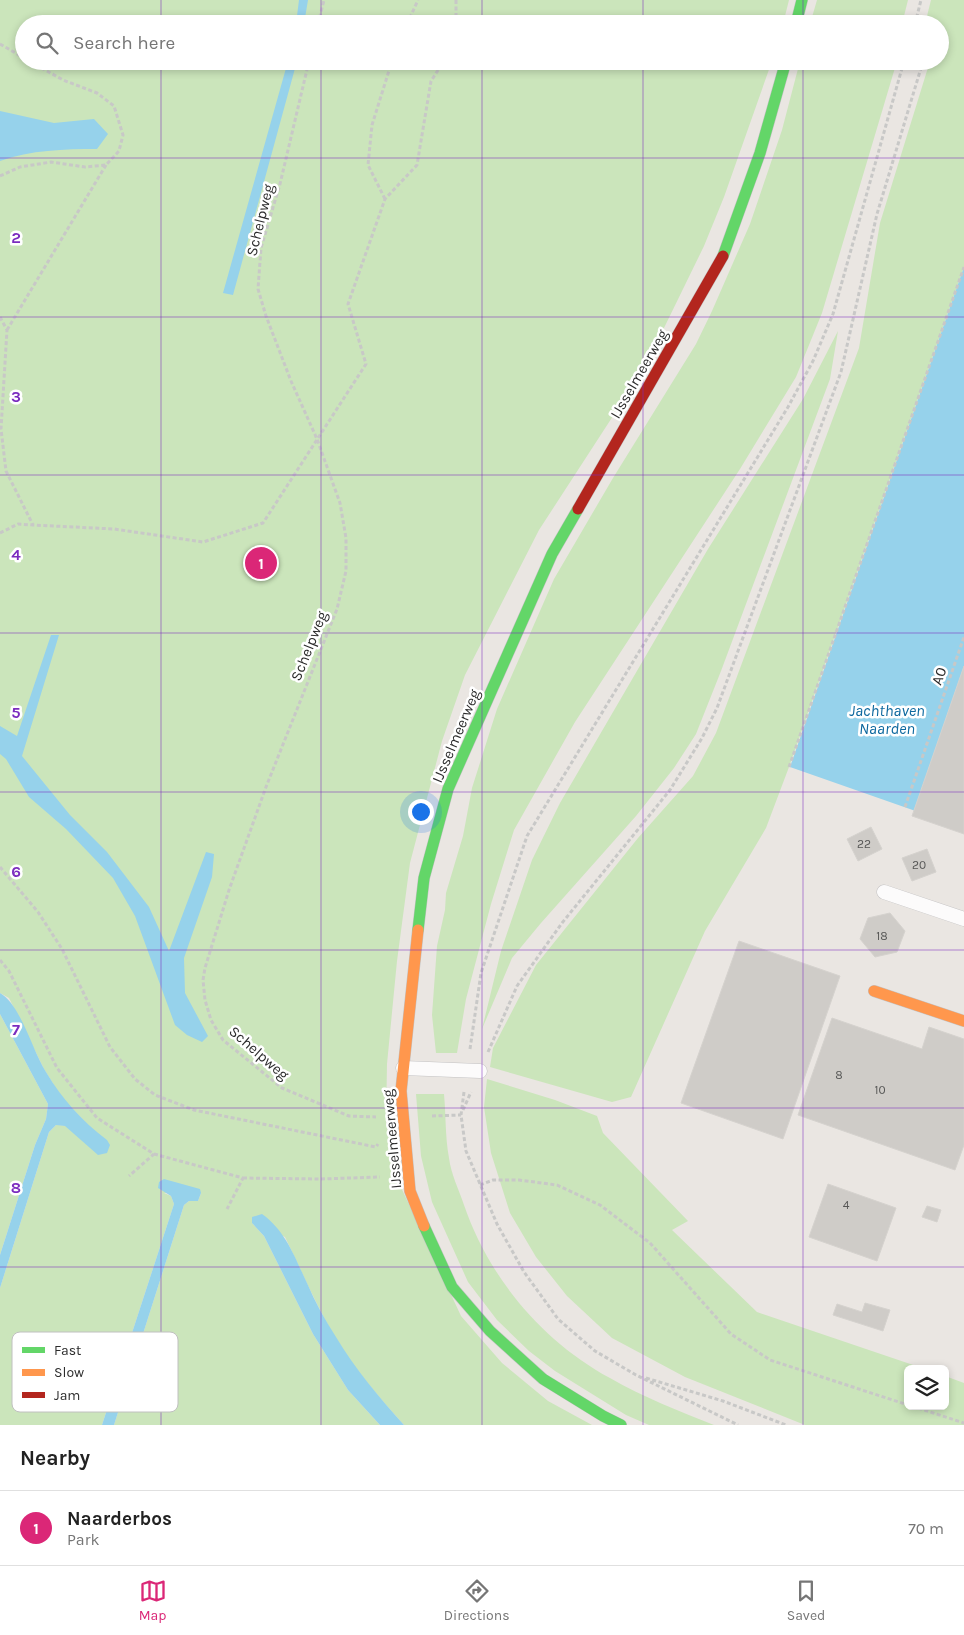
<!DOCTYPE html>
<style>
:root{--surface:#fff;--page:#f2f2f2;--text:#222;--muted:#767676;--line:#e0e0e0;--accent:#db2777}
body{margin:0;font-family:Karla,sans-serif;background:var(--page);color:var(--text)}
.controls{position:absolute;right:15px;bottom:15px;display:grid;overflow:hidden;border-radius:8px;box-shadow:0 2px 8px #0003}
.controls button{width:45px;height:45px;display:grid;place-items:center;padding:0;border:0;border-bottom:1px solid var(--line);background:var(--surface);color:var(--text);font:25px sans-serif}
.you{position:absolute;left:420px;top:811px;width:18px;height:18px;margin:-12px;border:4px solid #fff;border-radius:50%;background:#1a73e8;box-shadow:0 0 0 8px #1a73e833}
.badge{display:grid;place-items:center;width:32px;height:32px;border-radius:50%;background:var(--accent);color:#fff;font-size:16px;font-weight:700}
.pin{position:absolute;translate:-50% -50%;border:2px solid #fff;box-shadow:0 1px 5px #0006}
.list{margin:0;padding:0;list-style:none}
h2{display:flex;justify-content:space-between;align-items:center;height:65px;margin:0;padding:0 20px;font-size:21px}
h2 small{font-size:16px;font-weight:400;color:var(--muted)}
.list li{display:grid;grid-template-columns:32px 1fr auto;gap:15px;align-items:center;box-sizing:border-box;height:75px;padding:0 20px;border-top:1px solid var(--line)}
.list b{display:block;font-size:19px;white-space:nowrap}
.list p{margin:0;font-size:16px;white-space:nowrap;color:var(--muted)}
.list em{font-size:16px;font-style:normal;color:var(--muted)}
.icon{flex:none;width:28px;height:28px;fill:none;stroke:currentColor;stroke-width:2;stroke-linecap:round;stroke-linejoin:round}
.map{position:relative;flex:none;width:964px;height:1425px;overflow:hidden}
.search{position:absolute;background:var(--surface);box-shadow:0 2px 8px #0003;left:15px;right:15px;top:15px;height:55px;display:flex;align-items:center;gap:12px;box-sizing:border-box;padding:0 18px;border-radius:28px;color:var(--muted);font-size:19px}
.sheet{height:140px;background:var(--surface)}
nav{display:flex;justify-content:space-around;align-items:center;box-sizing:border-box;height:70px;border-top:1px solid var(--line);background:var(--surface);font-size:14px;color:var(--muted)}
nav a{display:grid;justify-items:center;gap:2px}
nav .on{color:var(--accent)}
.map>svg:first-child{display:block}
.green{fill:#cbe5bb}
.water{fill:#96d2eb}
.building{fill:#cfccc8;stroke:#d5d2ce}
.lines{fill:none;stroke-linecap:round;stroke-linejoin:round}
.lane-casing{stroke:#c3c2c3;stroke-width:15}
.fast-casing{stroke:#c3c2c3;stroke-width:12}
.slow-casing{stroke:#c3c2c3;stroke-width:12}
.jam-casing{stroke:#c3c2c3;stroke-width:12}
.path{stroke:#c8c8c7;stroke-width:3;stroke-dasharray:4 2.5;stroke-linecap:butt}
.lane{stroke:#fcfbfb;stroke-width:14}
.fast{stroke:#63d668;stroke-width:11}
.slow{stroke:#ff974d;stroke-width:11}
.jam{stroke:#b3261e;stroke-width:11}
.grid{fill:none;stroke:#7b2cbf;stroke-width:1;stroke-opacity:0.55}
.labels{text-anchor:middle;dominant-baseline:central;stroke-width:5;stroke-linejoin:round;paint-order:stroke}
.number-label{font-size:12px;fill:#565655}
.street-label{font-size:15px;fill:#2c2c2c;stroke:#fff}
.water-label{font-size:16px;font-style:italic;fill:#0d689e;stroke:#fff}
.key{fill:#fff;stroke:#c0c0c0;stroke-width:1}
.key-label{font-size:14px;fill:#2c2c2c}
.grid-label{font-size:16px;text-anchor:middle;font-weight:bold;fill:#7b2cbf;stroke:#fff;stroke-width:5;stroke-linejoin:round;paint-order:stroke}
</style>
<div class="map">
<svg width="964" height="1425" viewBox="0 0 964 1425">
<rect width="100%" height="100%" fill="#eae6e2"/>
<path class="green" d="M 0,0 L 789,0 L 783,24 L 24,24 L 24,61 L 772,61 L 724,197 L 704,246 L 663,330 L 647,362 L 626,396 L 539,530 L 465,675 L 442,741 L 410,863 L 397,961 L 387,1064 L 386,1123 L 398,1181 L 461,1316 L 502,1363 L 548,1401 L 592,1425 L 404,1425 C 379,1397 354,1369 335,1337 C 316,1305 301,1270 285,1237 L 252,1223 L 264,1236 L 313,1334 L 348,1390 L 380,1425 L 114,1425 L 184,1205 L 189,1201 L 198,1201 L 201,1193 L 164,1193 L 171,1196 L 174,1204 L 102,1425 L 0,1425 L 0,1288 L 49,1132 L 56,1125 L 59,1125 L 92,1129 L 62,1098 L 44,1069 L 9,998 L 0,993 Z
M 817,0 L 908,0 L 902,24 L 810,24 Z
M 931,0 L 964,0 L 964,267 L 789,767 L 766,828 L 705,931 L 631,1097 L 612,1102 L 490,1067 L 493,1048 L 536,965 L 638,838 L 693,776 L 716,733 L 859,348 L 880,223 L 930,61 L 940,61 L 940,24 L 925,24 Z
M 800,61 L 897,61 L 822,313 L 796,377 L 740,469 L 575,722 L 514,830 L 491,904 L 466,999 L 457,1053 L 436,1053 L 432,1015 L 437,946 L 445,910 L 446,893 L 463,836 L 472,788 L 497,709 L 554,579 L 613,478 L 696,344 L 712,311 L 750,224 L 782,130 Z
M 838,331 L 830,379 L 721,671 L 696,734 L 674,768 L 636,816 L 541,923 L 512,958 L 482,1029 L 501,951 L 532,860 L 560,803 L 708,549 L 803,399 Z
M 0,1014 L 48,1104 L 46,1119 L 35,1145 L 0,1255 Z
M 487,1079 L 555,1100 L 597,1116 L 603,1133 L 688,1221 L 672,1230 L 757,1312 L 925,1369 L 908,1369 L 908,1406 L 945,1406 L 945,1376 L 964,1383 L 964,1425 L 805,1425 L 685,1377 L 612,1338 L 567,1296 L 536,1257 L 510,1213 L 491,1153 L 484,1107 Z
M 416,1094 L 444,1094 C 446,1115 445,1137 449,1158 C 451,1174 459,1190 464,1205 C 489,1278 542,1341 610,1378 C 643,1397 679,1411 714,1425 L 649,1425 L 626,1415 L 555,1371 L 529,1351 L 497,1320 L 468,1282 L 432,1202 L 421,1156 Z"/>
<path class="water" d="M 299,0 L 308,0 L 304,24 L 296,24 Z
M 288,61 L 297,61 L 233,295 L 223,293 Z
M 0,111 L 54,123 L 94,119 L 108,134 L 97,149 C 64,149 31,150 0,161 Z
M 964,267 L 964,828 L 790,767 Z
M 51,635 L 59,635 L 22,756 L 70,815 L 107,852 L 149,907 L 169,951 L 206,852 L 214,854 L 212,877 L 184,958 L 185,993 L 208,1036 L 202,1042 L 187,1035 L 175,1025 L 135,916 L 113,878 L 66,829 L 29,797 L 6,759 L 0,754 L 0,726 L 17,736 Z
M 0,993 C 21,1005 32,1050 46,1072 C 63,1100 81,1120 107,1140 L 110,1145 L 107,1153 L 98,1155 L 65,1126 L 56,1125 L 49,1132 L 0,1288 L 0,1255 L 35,1145 L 46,1119 L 48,1104 L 0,1014 Z
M 164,1179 L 200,1189 L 201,1193 L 198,1201 L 189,1201 L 184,1205 L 114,1425 L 102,1425 L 174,1204 L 171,1196 L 158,1188 L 159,1182 Z
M 262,1214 C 286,1231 295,1258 307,1283 C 315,1302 325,1320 336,1337 C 355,1369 379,1397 404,1425 L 380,1425 L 348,1390 L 313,1334 L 264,1236 L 252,1223 L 252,1217 Z"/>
<path class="building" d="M 964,666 L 964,834 L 912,816 Z
M 871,827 L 882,849 L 858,861 L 847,839 Z
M 927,849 L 936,872 L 912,881 L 902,858 Z
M 890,913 L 905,931 L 897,952 L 875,957 L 860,939 L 868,918 Z
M 739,941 L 840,976 L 783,1139 L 681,1103 Z
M 832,1018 L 922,1049 L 929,1027 L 964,1039 L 964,1145 L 955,1170 L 798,1115 Z
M 828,1184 L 896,1208 L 877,1261 L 809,1237 Z
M 927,1206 L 941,1210 L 937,1222 L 922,1217 Z
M 865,1303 L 890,1310 L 883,1331 L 833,1315 L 837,1304 L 862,1312 Z"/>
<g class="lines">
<defs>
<path id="lane" d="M 884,892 L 964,919
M 403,1068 L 480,1071"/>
<path id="fast" d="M 796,24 L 802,0
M 723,256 L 760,153 L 786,61
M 418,930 L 424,878 L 448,789 L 552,554 L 578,509
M 424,1226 L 452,1287 L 490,1331 L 543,1379 L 603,1416 L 621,1425"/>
<path id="slow" d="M 418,930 L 401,1091 L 410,1191 L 424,1226
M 874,991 L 964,1021"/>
<path id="jam" d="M 578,509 L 723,256"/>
</defs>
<use href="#lane" class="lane-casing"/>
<use href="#fast" class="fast-casing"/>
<use href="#slow" class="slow-casing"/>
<use href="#jam" class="jam-casing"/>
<path class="path" d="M 456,0 L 456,24
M 318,24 L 324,0
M 407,24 L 418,0
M 915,24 L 921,0
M 0,44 L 24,58
M 309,61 L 280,184 L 261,248 L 258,289 L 266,316 L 291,381 L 317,439 L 340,503 L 346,538 L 346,571 L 337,609 L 266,787 L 229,890 L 205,968 L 203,980 L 205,1000 L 211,1020 L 223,1040 L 282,1088 L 349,1116 L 376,1117
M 0,176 L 20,167 L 51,162 L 85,167 L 106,165 L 119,151 L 123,135 L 114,106 L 97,93 L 63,80 L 29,61
M 385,199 L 368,165 L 372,125 L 392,61
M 0,317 L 7,330 L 1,429 L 6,471 L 33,525
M 7,330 L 106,165
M 0,533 L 18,524 L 33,525 L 114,529 L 203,542 L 263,523 L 366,364 L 348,304 L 385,199 L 417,165 L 431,81 L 444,61
M 789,767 L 964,267
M 905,807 L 964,637
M 0,867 L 38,912 L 62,949 L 110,1047 L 135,1079 L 155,1095 L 194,1110 L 376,1147 L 378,1144
M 0,960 L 9,971 L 57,1068 L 97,1118 L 154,1154 L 129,1176
M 470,1049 L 481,973 L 527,836 L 788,407 L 813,361 L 833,314 L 904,61
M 488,1052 L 517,986 L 562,923 L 670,790 L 702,738 L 717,708 L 841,372 L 877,214 L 921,68 L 919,61
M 464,1092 L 461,1115 L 466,1151 L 497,1224 L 524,1272 L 558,1319 L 595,1351 L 636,1375 L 738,1425
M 463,1110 L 471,1092
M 432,1116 L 461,1115
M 154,1154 L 243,1178 L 227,1209
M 243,1178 L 321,1179 L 380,1177
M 480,1185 L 493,1180 L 519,1180 L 557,1185 L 600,1205 L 650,1243 L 731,1334 L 770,1360 L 908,1405
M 646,1378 L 723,1401 L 786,1425
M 912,1406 L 964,1423"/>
<use href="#lane" class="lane"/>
<use href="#fast" class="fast"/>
<use href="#slow" class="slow"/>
<use href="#jam" class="jam"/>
</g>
<path class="grid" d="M 161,0 L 161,24M 321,0 L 321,24M 482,0 L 482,24M 643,0 L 643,24M 803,0 L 803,24M 161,61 L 161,1425M 321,61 L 321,1425M 482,61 L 482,1425M 643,61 L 643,1425M 803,61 L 803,1425M 0,158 L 964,158M 0,317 L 964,317M 0,475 L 964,475M 0,633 L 964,633M 0,792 L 964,792M 0,950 L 964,950M 0,1108 L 964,1108M 0,1267 L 964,1267"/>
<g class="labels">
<g class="number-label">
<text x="864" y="844">22</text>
<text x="919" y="865">20</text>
<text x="882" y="936">18</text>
<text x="839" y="1075">8</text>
<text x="880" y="1090">10</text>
<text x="846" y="1205">4</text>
</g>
<g class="street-label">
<text transform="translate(260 220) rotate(-76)">Schelpweg</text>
<text transform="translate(639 374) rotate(-60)">IJsselmeerweg</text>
<text transform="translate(309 646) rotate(-68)">Schelpweg</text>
<text transform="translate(939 676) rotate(-71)">A0</text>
<text transform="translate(456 736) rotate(-67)">IJsselmeerweg</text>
<text transform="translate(259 1053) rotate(41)">Schelpweg</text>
<text transform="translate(392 1139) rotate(-95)">IJsselmeerweg</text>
</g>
<g class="water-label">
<text x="887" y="710">Jachthaven<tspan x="887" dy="18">Naarden</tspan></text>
</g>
</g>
<rect x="12" y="1332" width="166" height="80" rx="8" class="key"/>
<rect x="22" y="1347" width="23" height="6" fill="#63d668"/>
<rect x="22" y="1369" width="23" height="7" fill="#ff974d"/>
<rect x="22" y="1392" width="23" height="6" fill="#b3261e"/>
<g class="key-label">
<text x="54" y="1355">Fast</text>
<text x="54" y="1377">Slow</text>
<text x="54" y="1400">Jam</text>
</g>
<g class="grid-label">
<text x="16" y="243">2</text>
<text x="16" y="402">3</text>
<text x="16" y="560">4</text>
<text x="16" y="718">5</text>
<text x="16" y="877">6</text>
<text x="16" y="1035">7</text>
<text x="16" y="1193">8</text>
</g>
</svg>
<div class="controls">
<button><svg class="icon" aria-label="layers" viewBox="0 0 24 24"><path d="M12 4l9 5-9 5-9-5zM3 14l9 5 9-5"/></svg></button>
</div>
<div class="you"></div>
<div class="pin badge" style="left:261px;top:563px">1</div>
<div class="search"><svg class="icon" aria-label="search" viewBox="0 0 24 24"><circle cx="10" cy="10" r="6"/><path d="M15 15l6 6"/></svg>Search here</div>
</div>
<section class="sheet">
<h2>Nearby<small></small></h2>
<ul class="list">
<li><span class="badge">1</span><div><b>Naarderbos</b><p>Park</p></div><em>70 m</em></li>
</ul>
</section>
<nav>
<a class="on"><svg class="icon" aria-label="map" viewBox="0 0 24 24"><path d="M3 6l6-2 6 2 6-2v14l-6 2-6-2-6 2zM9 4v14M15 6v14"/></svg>Map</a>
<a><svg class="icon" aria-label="directions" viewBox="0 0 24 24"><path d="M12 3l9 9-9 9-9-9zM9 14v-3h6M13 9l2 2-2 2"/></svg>Directions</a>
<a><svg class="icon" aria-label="saved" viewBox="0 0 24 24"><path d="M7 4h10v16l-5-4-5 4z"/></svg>Saved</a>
</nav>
